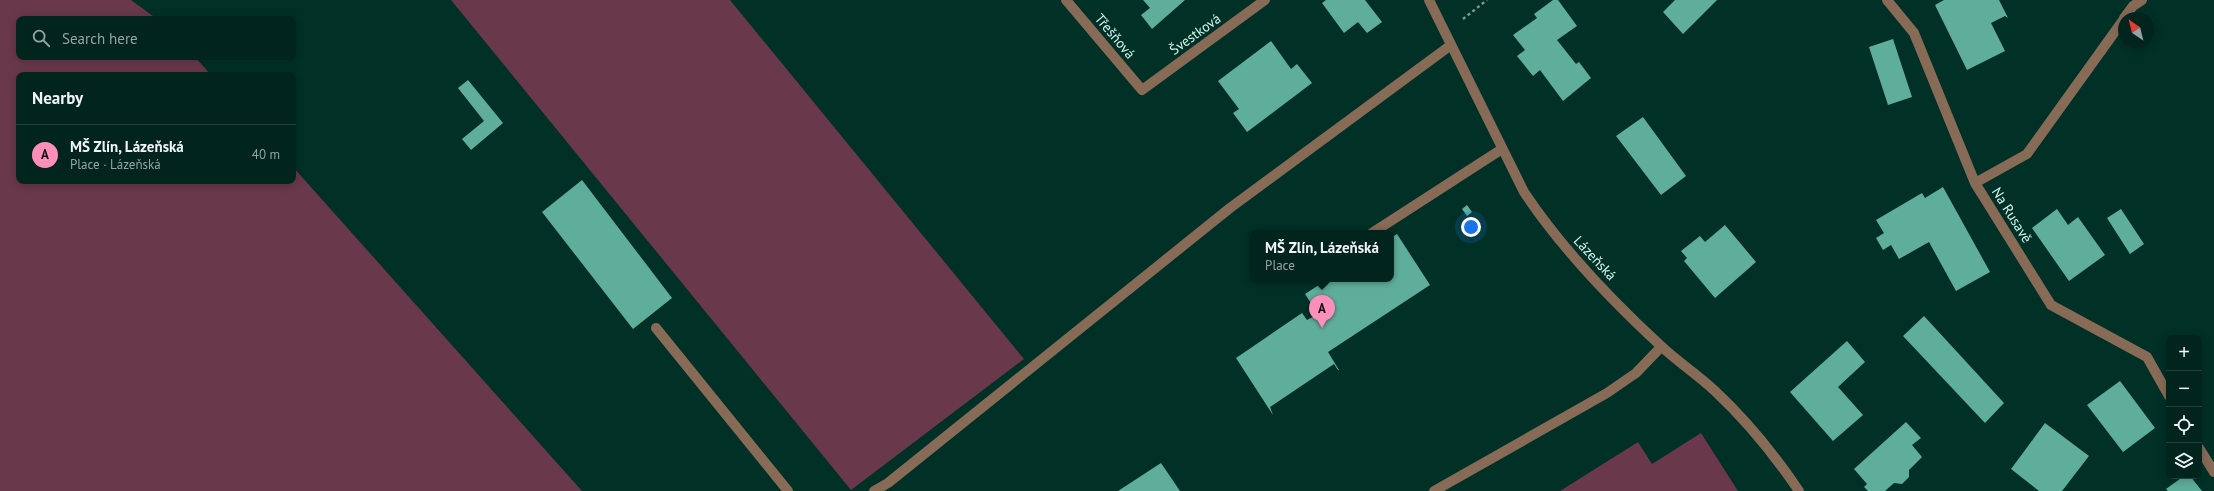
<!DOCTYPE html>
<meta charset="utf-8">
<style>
:root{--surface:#01241d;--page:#0f302a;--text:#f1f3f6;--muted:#96a4a4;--line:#23413b;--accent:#ff8eba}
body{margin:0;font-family:"PT Sans",sans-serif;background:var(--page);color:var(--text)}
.controls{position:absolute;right:12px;bottom:12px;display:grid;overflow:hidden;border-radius:8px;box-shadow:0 2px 10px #0003}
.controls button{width:36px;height:36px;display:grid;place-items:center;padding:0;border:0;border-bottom:1px solid var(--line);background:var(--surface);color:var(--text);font:20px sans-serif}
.compass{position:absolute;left:2118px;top:12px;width:36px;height:36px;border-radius:50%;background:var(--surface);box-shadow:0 2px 10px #0003;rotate:325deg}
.you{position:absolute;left:1471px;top:227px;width:14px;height:14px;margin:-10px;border:3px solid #fff;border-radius:50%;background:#1a73e8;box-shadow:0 0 0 6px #1a73e833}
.badge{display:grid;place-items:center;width:26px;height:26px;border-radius:50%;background:var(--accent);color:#111;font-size:13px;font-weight:700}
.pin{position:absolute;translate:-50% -33px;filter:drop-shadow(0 1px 2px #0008)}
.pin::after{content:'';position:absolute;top:21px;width:14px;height:12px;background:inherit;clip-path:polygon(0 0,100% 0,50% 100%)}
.popup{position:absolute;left:1250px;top:230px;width:144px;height:52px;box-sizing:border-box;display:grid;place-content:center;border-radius:8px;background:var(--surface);filter:drop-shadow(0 1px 3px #0005);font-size:13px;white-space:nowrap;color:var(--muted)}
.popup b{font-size:15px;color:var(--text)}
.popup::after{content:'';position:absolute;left:50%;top:100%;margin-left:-8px;border:8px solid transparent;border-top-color:var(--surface)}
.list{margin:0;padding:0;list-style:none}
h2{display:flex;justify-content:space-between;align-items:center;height:52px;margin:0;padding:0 16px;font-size:17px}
h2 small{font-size:13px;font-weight:400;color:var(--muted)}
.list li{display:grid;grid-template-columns:26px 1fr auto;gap:12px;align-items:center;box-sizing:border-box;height:60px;padding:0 16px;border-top:1px solid var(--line)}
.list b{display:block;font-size:15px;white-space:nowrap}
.list p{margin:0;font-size:13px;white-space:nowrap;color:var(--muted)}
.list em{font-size:13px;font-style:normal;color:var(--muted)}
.icon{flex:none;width:22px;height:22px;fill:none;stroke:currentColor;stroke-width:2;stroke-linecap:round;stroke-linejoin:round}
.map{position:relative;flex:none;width:2214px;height:491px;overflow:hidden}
.search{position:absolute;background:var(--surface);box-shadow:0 2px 10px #0003;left:16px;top:16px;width:280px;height:44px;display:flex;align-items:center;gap:10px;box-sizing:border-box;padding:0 14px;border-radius:8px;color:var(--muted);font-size:15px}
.panel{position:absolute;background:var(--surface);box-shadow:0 2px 10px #0003;left:16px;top:72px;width:280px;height:112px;border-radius:8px}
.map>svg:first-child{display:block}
.green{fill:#69384b}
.building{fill:#5fae9b}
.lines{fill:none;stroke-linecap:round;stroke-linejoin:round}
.path{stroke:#739d93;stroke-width:2.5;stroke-dasharray:3 3;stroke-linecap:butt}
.minor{stroke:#876b57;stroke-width:10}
.labels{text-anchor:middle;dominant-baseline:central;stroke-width:4;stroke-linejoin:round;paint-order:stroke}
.street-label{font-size:14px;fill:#d1f7ec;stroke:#013027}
</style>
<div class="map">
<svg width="2214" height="491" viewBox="0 0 2214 491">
<rect width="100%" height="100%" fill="#013027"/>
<path class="green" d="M 0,0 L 131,0 L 157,19 L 19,19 L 19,57 L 195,57 L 211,75 L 19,75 L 19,181 L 293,181 L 293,167 L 582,491 L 0,491 Z
M 451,0 L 730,0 L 1024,359 L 851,490 Z
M 1701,433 L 1738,491 L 1560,491 L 1638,442 L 1652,464 Z"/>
<path class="building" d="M 1143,0 L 1185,0 L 1152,29 L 1141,15 L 1150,8 Z
M 1326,0 L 1365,0 L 1382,22 L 1367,33 L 1358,22 L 1344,33 L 1322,3 Z
M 1553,0 L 1558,0 L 1577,26 L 1557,40 L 1576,64 L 1579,62 L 1591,78 L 1563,101 L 1540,70 L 1533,76 L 1517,56 L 1525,50 L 1513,35 L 1537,18 L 1534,14 Z
M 1675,0 L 1717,0 L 1683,34 L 1663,12 Z
M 1944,0 L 1999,0 L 2008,18 L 2005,16 L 1991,23 L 2005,51 L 1967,70 L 1935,5 Z
M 1893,39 L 1912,97 L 1888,105 L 1869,47 Z
M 1271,41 L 1291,69 L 1297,64 L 1312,83 L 1247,132 L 1233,113 L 1239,109 L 1218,81 Z
M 468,80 L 503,123 L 471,150 L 462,139 L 484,121 L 458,88 Z
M 1643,117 L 1686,176 L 1661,195 L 1616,136 Z
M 582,180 L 672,298 L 633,329 L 542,212 Z
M 1943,187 L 1990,272 L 1956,291 L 1929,242 L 1899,259 L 1891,245 L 1883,250 L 1876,238 L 1884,233 L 1876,220 L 1922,193 L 1925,198 Z
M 1467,205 L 1472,212 L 1467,216 L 1462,209 Z
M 2057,209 L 2068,225 L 2078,217 L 2105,255 L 2069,281 L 2032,228 Z
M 2121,209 L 2144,244 L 2130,254 L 2107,218 Z
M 1725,225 L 1756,262 L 1715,298 L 1684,261 L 1687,258 L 1681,251 L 1700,236 L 1705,242 Z
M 1397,234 L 1430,285 L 1328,352 L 1339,370 L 1338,370 L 1334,364 L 1270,407 L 1273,415 L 1236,358 L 1302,313 L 1307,320 L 1318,314 L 1305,294 L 1328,279 L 1391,279 L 1391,238 Z
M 1924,316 L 2004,403 L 1985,423 L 1903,336 Z
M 1847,341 L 1865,362 L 1838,387 L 1863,415 L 1833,441 L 1790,392 Z
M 2120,381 L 2155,428 L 2123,452 L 2087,405 Z
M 1906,422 L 1921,438 L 1912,445 L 1922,457 L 1909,470 L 1909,477 L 1902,484 L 1894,483 L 1885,491 L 1868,491 L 1864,487 L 1867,484 L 1854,469 Z
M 2045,423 L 2089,456 L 2062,491 L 2039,491 L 2011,469 Z
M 1161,463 L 1180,491 L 1118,491 Z
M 2184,476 L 2190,476 L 2202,491 L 2168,491 L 2166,489 Z"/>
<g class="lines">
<path class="path" d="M 1463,19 L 1487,0"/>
<path class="minor" d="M 1066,0 L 1142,90 L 1265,0
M 1429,0 L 1524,192 C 1562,249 1611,300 1661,346 C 1678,362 1698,375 1715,391 C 1747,421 1774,454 1799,491
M 1887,0 L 1914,33 L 1975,183 L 2051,305 L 2147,357 L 2169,396
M 2124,18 L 2133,6 L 2142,0
M 1975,183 L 2027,154 L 2124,19
M 1372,233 L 1502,149
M 656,328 L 788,491
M 2199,448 L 2214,472
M 874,491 L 888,483 L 1230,208 L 1451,45
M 1434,491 L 1607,393 L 1636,373 L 1661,347"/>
</g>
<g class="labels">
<g class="street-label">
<text transform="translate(1195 34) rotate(-36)">Švestková</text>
<text transform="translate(1115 36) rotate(50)">Třešňová</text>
<text transform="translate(2012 215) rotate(58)">Na Rusavě</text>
<text transform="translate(1595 258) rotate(47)">Lázeňská</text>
</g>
</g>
</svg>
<div class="controls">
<button>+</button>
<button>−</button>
<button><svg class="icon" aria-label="locate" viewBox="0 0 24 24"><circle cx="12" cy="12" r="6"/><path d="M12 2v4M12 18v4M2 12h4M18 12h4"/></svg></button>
<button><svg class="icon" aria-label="layers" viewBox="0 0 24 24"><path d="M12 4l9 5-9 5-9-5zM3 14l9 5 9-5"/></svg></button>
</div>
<svg class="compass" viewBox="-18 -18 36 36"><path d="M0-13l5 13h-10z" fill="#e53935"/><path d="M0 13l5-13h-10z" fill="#96a4a4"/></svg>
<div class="you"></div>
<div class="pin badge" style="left:1322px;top:328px">A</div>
<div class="popup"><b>MŠ Zlín, Lázeňská</b>Place</div>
<div class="search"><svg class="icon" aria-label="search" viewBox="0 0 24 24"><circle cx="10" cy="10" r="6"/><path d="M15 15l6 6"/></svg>Search here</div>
<section class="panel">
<h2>Nearby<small></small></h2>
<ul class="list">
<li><span class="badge">A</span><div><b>MŠ Zlín, Lázeňská</b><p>Place · Lázeňská</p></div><em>40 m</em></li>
</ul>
</section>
</div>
